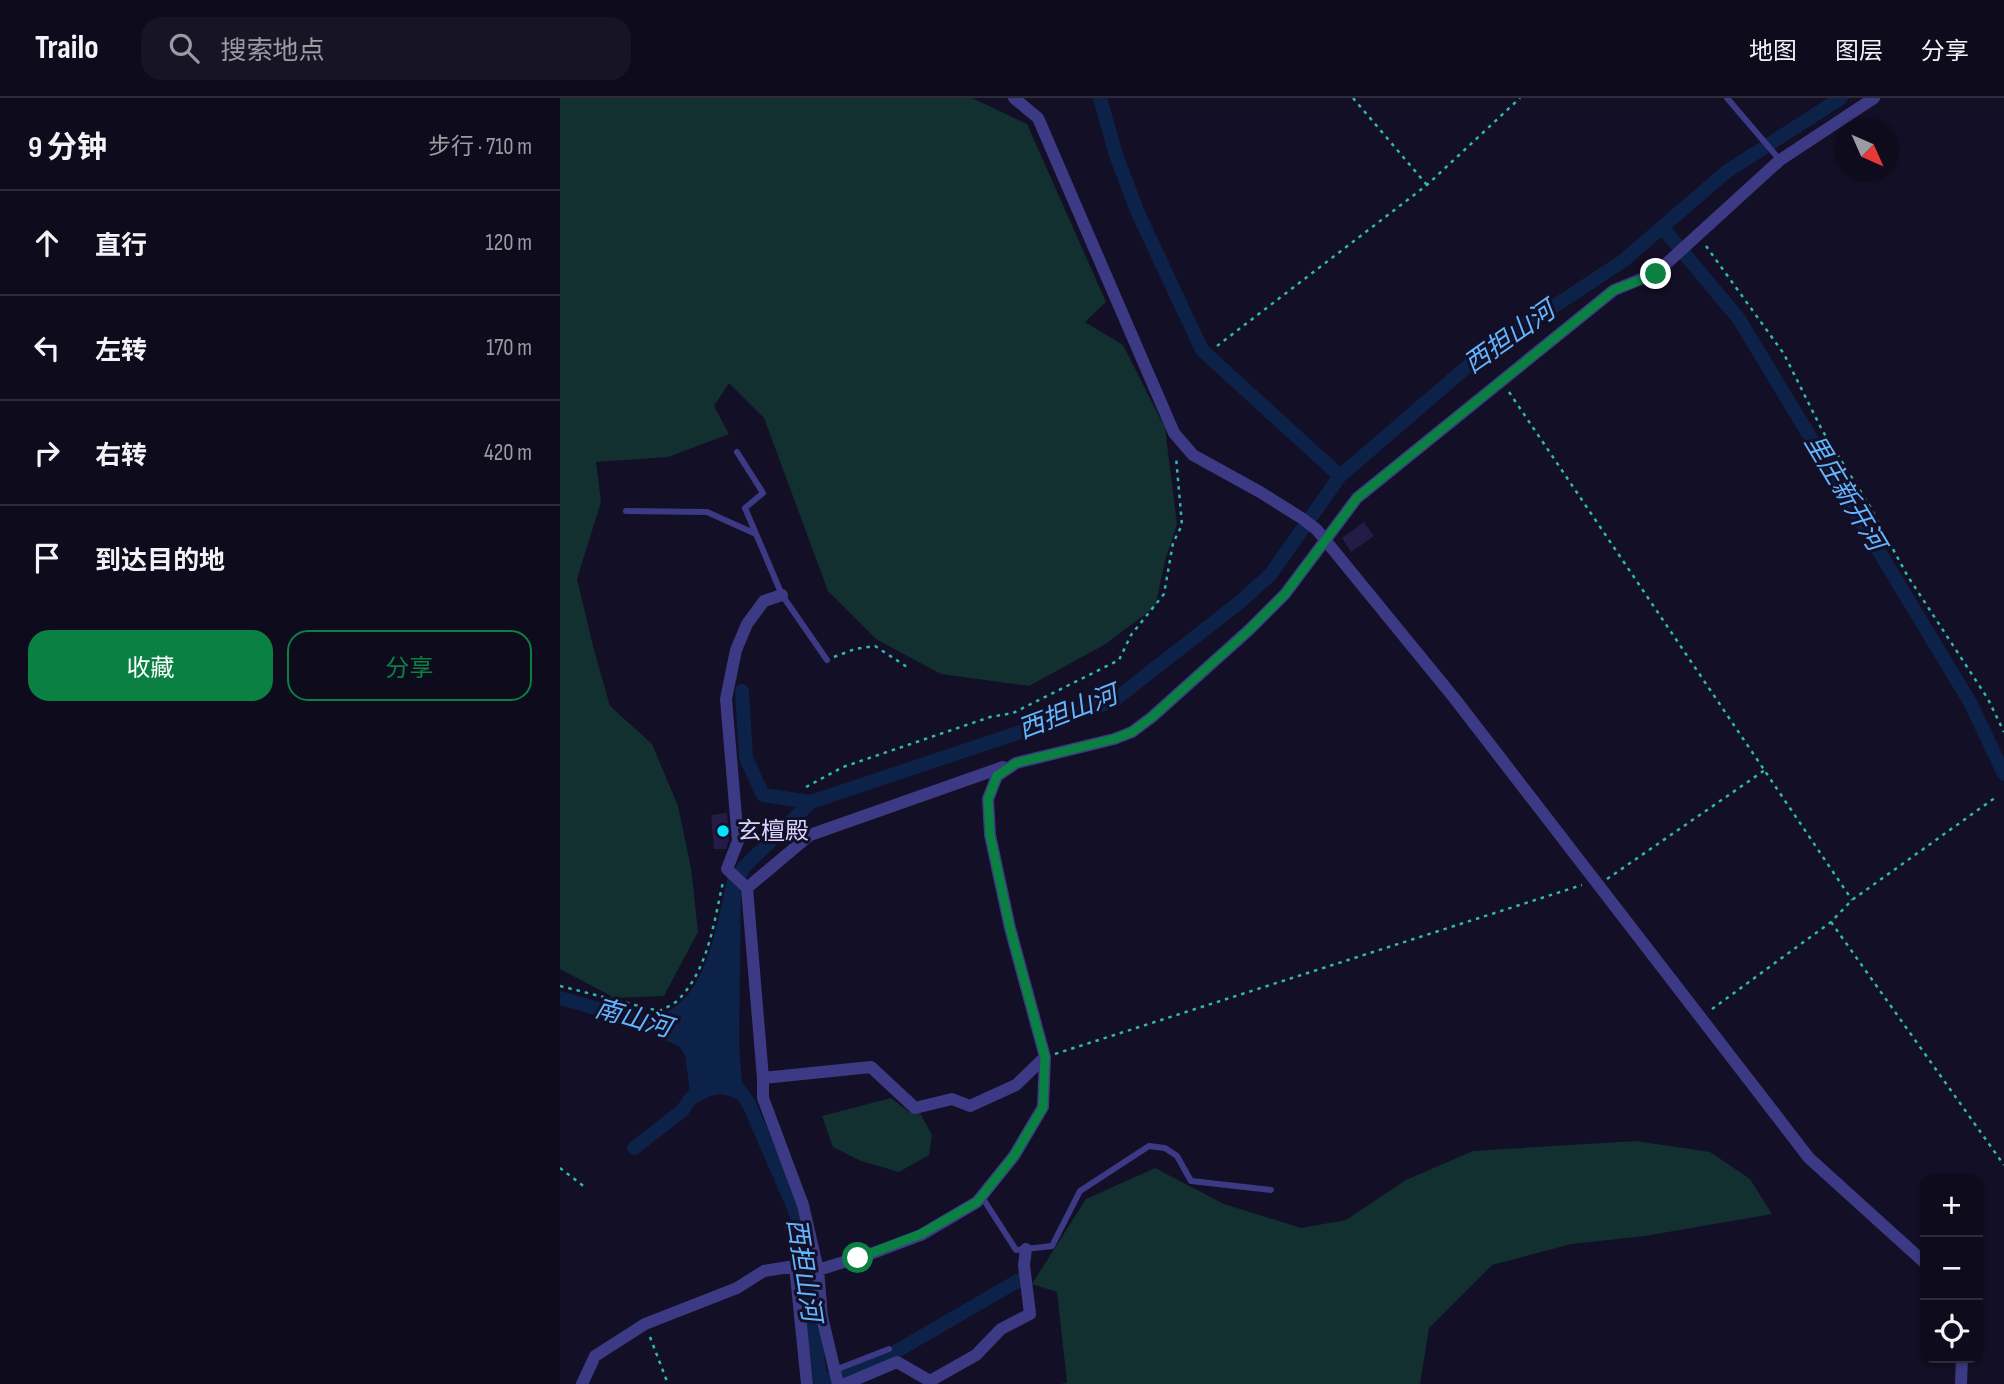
<!DOCTYPE html>
<html lang="zh">
<meta charset="utf-8">
<style>
:root{--surface:#0e0b1c;--page:#171425;--text:#f1f3f6;--muted:#9b9ba3;--line:#2e2b3b;--accent:#0b8043}
body{margin:0;font-family:"Sofia Sans Condensed","Noto Sans SC",sans-serif;background:var(--page);color:var(--text)}
.controls{position:absolute;right:21px;bottom:21px;display:grid;overflow:hidden;border-radius:14px;box-shadow:0 2px 5px #0004}
.controls button{width:63px;height:63px;display:grid;place-items:center;padding:0;border:0;border-bottom:2px solid var(--line);background:var(--surface);color:var(--text);font:35px sans-serif}
.compass{position:absolute;left:1276px;top:21px;width:63px;height:63px;border-radius:50%;background:var(--surface);box-shadow:0 2px 5px #0004;rotate:135deg}
.stop{position:absolute;width:21px;height:21px;margin:-16px;border:5px solid #0b8043;border-radius:50%;background:#fff}
.stop.end{background:#0b8043;border-color:#fff;box-shadow:0 2px 7px #0008}
.list{margin:0;padding:0;list-style:none}
h2{display:flex;justify-content:space-between;align-items:center;height:91px;margin:0;padding:0 28px;font-size:30px}
h2 small{font-size:23px;font-weight:400;color:var(--muted)}
.list li{display:grid;grid-template-columns:46px 1fr auto;gap:21px;align-items:center;box-sizing:border-box;height:105px;padding:0 28px;border-top:2px solid var(--line)}
.list b{display:block;font-size:26px;white-space:nowrap}
.list em{font-size:23px;font-style:normal;color:var(--muted)}
.actions{display:flex;gap:14px;padding:21px 28px}
.actions a{flex:1;padding:16px 0;border:2px solid var(--accent);border-radius:21px;text-align:center;font-size:24px;color:var(--accent)}
.actions .main{background:var(--accent);color:#fff}
.icon{flex:none;width:38px;height:38px;fill:none;stroke:currentColor;stroke-width:2;stroke-linecap:round;stroke-linejoin:round}
.map{position:relative;flex:none;width:1444px;height:1286px;overflow:hidden}
header{display:flex;align-items:center;gap:42px;box-sizing:border-box;height:98px;padding:0 35px;background:var(--surface);border-bottom:2px solid var(--line)}
header strong{font-size:33px}
nav{display:flex;gap:38px;margin-inline-start:auto;font-size:24px}
.search{width:490px;height:63px;background:var(--page);display:flex;align-items:center;gap:18px;box-sizing:border-box;padding:0 24px;border-radius:21px;color:var(--muted);font-size:26px}
main{display:flex}
aside{flex:1;background:var(--surface)}
.map>svg:first-child{display:block}
.green{fill:#12302f}
.water{fill:#0c2248}
.lines{fill:none;stroke-linecap:round;stroke-linejoin:round}
.canal{stroke:#0c2248;stroke-width:14}
.building{fill:#241b47}
.path{stroke:#2fb8b0;stroke-width:2.5;stroke-dasharray:3.5 5;stroke-linecap:butt}
.lane{stroke:#3d3a85;stroke-width:6}
.street{stroke:#3d3a85;stroke-width:12}
.route{stroke:#0b8043;stroke-width:9}
.poi-dot{fill:#00e5ff;stroke:#130f26;stroke-width:2.5}
.labels{text-anchor:middle;dominant-baseline:central;stroke-width:6;stroke-linejoin:round;paint-order:stroke}
.poi-label{font-size:24px;fill:#d9d4ff;stroke:#130f26;text-anchor:start}
.water-label{font-size:26px;font-style:italic;fill:#62b6ff;stroke:#130f26}
</style>
<header>
<strong>Trailo</strong>
<div class="search"><svg class="icon" aria-label="search" viewBox="0 0 24 24"><circle cx="10" cy="10" r="6"/><path d="M15 15l6 6"/></svg>搜索地点</div>
<nav><a>地图</a><a>图层</a><a>分享</a></nav>
</header>
<main>
<aside>
<h2>9 分钟<small>步行 · 710 m</small></h2>
<ul class="list">
<li><svg class="icon" aria-label="ahead" viewBox="0 0 24 24"><path d="M12 20V5M6 11l6-6 6 6"/></svg><div><b>直行</b></div><em>120 m</em></li>
<li><svg class="icon" aria-label="left" viewBox="0 0 24 24"><path d="M17 20v-9H6M10 6l-5 5 5 5"/></svg><div><b>左转</b></div><em>170 m</em></li>
<li><svg class="icon" aria-label="right" viewBox="0 0 24 24"><path d="M7 20v-9h11M14 6l5 5-5 5"/></svg><div><b>右转</b></div><em>420 m</em></li>
<li><svg class="icon" aria-label="arrive" viewBox="0 0 24 24"><path d="M6 21V4h12l-3 4 3 4H6"/></svg><div><b>到达目的地</b></div></li>
</ul>
<div class="actions"><a class="main">收藏</a><a>分享</a></div>
</aside>
<div class="map">
<svg width="1444" height="1286" viewBox="0 0 1444 1286">
<rect width="100%" height="100%" fill="#130f26"/>
<path class="green" d="M 0,0 L 412,0 L 467,26 L 546,204 L 525,224 L 563,247 L 605,330 L 617,426 L 605,463 L 595,509 L 544,547 L 469,588 L 381,576 L 316,541 L 268,493 L 204,320 L 169,285 L 154,308 L 169,336 L 108,359 L 36,364 L 41,404 L 17,481 L 34,552 L 50,608 L 92,646 L 118,708 L 131,770 L 138,834 L 104,898 L 55,900 L 0,871 Z
M 331,1000 L 349,1014 L 360,1015 L 372,1037 L 369,1057 L 339,1074 L 301,1063 L 273,1049 L 262,1018 Z
M 1076,1043 L 1150,1054 L 1190,1081 L 1212,1116 L 1085,1138 L 1011,1146 L 932,1167 L 869,1230 L 860,1286 L 501,1286 L 507,1284 L 497,1194 L 472,1186 L 526,1101 L 595,1070 L 664,1106 L 741,1130 L 786,1122 L 846,1082 L 913,1053 Z"/>
<path class="water" d="M 168,778 L 181,790 L 179,946 L 182,984 L 189,999 L 182,1005 C 157,987 144,1001 123,1015 L 120,1011 L 130,994 L 125,957 L 119,948 L 94,938 L 102,916 C 149,898 157,821 168,778 Z"/>
<g class="lines">
<path class="canal" d="M 540,0 L 556,57 L 578,115 L 642,252 L 780,378
M 1102,129 L 1179,221 L 1411,606 L 1444,676
M 182,593 L 186,660 L 203,697 L 251,704
M 173,791 L 184,769 L 251,704 L 553,603 L 680,504 L 710,477 L 780,378 L 923,255 L 1063,163 L 1166,74 L 1281,0
M 0,900 L 116,933
M 175,986 L 189,1006 L 239,1122 L 261,1286
M 74,1050 L 122,1013 L 131,1000
M 266,1282 L 309,1269 L 461,1181"/>
</g>
<path class="building" d="M 804,424 L 814,438 L 791,454 L 782,440 Z
M 167,715 L 169,742 L 166,751 L 154,751 L 151,717 Z"/>
<g class="lines">
<path class="path" d="M 793,0 L 867,87
M 1146,148 L 1224,256 L 1262,332 L 1309,407 L 1347,477 L 1428,601 L 1444,634
M 657,248 L 867,87 L 960,0
M 949,294 L 1292,802
M 274,559 L 295,551 L 315,548 L 347,569
M 246,689 L 283,669 L 430,619 L 453,615 L 559,562 L 571,537 L 604,496 L 613,445 L 622,427 L 616,359
M 1047,781 L 1205,672
M 1271,824 L 1444,1067
M 0,888 L 99,913 C 105,910 113,907 118,902 C 148,872 154,824 163,784
M 1152,911 L 1271,824 L 1292,802 L 1436,699
M 495,956 L 1022,787
M 0,1070 L 26,1090
M 225,1129 L 233,1126
M 90,1239 L 108,1286"/>
<path class="lane" d="M 1167,0 L 1220,62
M 177,354 L 203,395 L 185,410 L 222,497 L 267,562
M 66,413 L 147,414 L 196,436
M 422,1099 L 456,1152 L 492,1148 L 520,1093 L 589,1048 L 605,1050 L 617,1058 L 631,1083 L 711,1092
M 275,1272 L 329,1251"/>
<path class="street" d="M 454,0 L 478,20 L 614,335 L 633,357 L 700,394 L 743,421 L 757,432 L 895,601 L 1249,1060 L 1365,1165
M 187,790 L 167,771 L 178,743 L 166,601 L 176,552 L 187,526 L 204,503 L 222,497
M 203,980 L 311,969 L 355,1010 L 392,1001 L 410,1008 L 456,987 L 485,959
M 235,1168 L 247,1286
M 22,1286 L 35,1258 L 85,1226 L 177,1190 L 204,1173 L 235,1168 L 258,1172 L 313,1155 L 361,1137 L 417,1104 L 454,1058 L 483,1009 L 485,959 L 450,830 L 430,737 L 428,701 L 437,678 L 456,665 L 554,641 L 572,634 L 592,619 L 689,532 L 725,496 L 797,400 L 1054,192 L 1096,175 L 1220,62 L 1314,0
M 278,1286 L 262,1219 L 258,1172 L 243,1107 L 203,1000 L 203,980 L 187,790 L 250,737 L 443,669
M 285,1286 L 337,1264 L 370,1283 L 416,1257 L 441,1231 L 470,1216 L 464,1167 L 466,1151
M 1401,1286 L 1402,1260"/>
</g>
<g class="lines">
<path class="route" d="M 298,1160 L 361,1136 L 417,1104 L 454,1058 L 483,1009 L 485,959 L 450,830 L 430,737 L 428,701 L 437,678 L 456,665 L 554,641 L 572,634 L 592,619 L 689,532 L 725,496 L 797,400 L 1054,192 L 1096,176"/>
</g>
<circle class="poi-dot" cx="163" cy="733" r="7"/>
<g class="labels">
<g class="poi-label">
<text x="177" y="733">玄檀殿</text>
</g>
<g class="water-label">
<text transform="translate(950 240) rotate(-35)">西担山河</text>
<text transform="translate(1284 395) rotate(59)">里庄新开河</text>
<text transform="translate(508 615) rotate(-21)">西担山河</text>
<text transform="translate(73 921) rotate(16)">南山河</text>
<text transform="translate(243 1172) rotate(81)">西担山河</text>
</g>
</g>
</svg>
<div class="controls">
<button>+</button>
<button>−</button>
<button><svg class="icon" aria-label="locate" viewBox="0 0 24 24"><circle cx="12" cy="12" r="6"/><path d="M12 2v4M12 18v4M2 12h4M18 12h4"/></svg></button>
</div>
<svg class="compass" viewBox="-18 -18 36 36"><path d="M0-13l5 13h-10z" fill="#e53935"/><path d="M0 13l5-13h-10z" fill="#9b9ba3"/></svg>
<div class="stop" style="left:298px;top:1160px"></div>
<div class="stop end" style="left:1096px;top:176px"></div>
</div>
</main>
